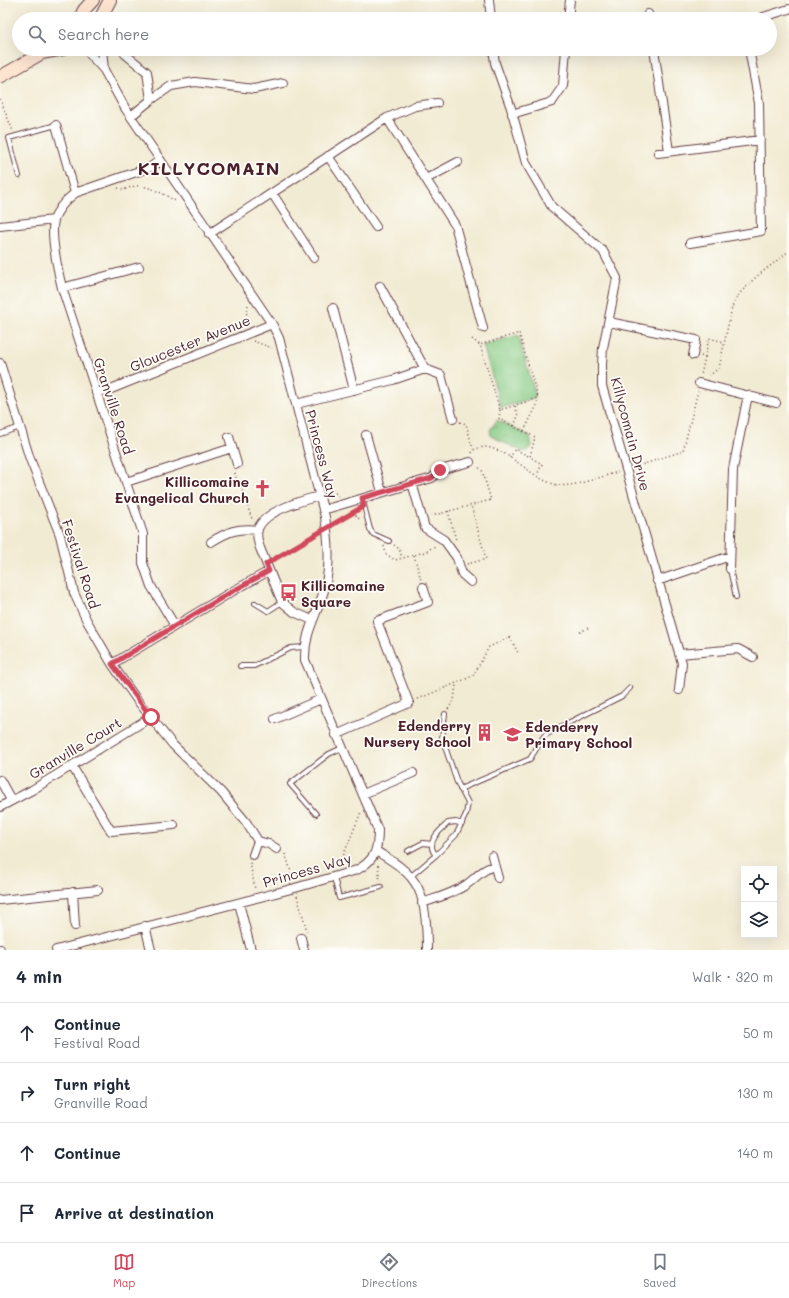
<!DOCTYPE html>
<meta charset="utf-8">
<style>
:root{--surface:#fff;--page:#f6f6f7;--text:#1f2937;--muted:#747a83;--line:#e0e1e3;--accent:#d1495b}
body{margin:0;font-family:Mali,sans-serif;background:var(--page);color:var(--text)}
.controls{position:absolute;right:12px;bottom:12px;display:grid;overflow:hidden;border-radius:0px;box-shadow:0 4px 16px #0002}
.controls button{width:36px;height:36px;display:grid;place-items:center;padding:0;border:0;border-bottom:1px solid var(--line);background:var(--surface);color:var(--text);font:20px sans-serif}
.stop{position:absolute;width:12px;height:12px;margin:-9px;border:3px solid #d1495b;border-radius:50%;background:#fff}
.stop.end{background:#d1495b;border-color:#fff;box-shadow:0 1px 4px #0008}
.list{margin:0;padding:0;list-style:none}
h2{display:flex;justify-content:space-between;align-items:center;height:52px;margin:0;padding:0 16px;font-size:17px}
h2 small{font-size:13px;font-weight:400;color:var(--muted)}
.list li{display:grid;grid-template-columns:26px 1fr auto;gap:12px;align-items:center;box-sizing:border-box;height:60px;padding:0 16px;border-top:1px solid var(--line)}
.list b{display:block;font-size:15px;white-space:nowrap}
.list p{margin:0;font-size:13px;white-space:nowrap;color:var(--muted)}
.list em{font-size:13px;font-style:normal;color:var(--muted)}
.icon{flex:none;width:22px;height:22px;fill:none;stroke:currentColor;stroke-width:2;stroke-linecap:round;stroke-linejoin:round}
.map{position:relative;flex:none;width:789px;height:950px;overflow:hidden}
.search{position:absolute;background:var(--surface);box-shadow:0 4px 16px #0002;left:12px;right:12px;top:12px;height:44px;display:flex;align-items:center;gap:10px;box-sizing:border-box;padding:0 14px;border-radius:22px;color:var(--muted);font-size:15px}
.sheet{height:292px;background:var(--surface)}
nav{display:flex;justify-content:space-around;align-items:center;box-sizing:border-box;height:56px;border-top:1px solid var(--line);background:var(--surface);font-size:11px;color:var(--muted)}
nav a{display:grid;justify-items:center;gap:2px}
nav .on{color:var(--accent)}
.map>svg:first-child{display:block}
.park{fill:url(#park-crowns);stroke:#697558}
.garden{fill:#88cb85;stroke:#697558}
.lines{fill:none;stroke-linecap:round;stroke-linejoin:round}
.lane-casing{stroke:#633e44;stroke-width:6}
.street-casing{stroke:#633e44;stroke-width:10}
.secondary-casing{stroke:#633e44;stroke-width:14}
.path{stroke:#633e44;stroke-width:1.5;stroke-dasharray:1 3;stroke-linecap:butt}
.lane{stroke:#fff;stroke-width:4}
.street{stroke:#fff;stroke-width:8}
.secondary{stroke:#fde4d1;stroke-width:12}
.route{stroke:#d1495b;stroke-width:5}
.labels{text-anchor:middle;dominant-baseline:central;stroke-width:3.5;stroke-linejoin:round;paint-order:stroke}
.street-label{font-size:14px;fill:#4a1f2b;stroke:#fdfcf7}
.poi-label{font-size:14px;font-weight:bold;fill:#4a1f2b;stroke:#fdfcf7;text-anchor:end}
.district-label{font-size:18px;font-weight:bold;letter-spacing:1px;fill:#4a1f2b;stroke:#fdfcf7}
</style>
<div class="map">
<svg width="789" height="950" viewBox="0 0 789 950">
<defs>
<pattern id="park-crowns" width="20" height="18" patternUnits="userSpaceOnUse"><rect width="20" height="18" fill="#88cb85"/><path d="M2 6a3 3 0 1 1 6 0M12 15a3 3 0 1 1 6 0" fill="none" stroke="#77ae73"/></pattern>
</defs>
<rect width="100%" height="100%" fill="#fdfcf7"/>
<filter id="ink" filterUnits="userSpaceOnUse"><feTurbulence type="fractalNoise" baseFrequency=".025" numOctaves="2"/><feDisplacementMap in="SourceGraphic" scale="8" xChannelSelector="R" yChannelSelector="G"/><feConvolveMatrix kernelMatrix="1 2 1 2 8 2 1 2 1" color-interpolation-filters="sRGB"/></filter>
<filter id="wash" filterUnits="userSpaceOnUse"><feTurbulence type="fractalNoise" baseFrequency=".012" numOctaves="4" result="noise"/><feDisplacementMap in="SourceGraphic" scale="16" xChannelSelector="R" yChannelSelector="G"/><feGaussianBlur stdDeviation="0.9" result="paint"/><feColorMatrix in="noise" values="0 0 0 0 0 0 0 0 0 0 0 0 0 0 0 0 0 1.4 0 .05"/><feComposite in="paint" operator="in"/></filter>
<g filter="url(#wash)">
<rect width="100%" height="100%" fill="#f2ebd3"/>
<path class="park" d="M 497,420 L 530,436 L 532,446 L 529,450 L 523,452 L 491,436 L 490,430 Z"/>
<path class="garden" d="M 518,335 L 536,397 L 501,408 L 483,345 Z"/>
</g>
<g filter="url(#ink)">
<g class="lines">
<defs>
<path id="lane" d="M 19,176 L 9,138 L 56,125
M 0,434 L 20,427
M 362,498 L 370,529 L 373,534 L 389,541
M 730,569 L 736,597
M 255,603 L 268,611 L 282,602
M 240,666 L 254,666 L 291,648 L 304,647
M 460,789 L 530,759 L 544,736 L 558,728 L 622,696 L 630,688
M 316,814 L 290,784 L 329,754 L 342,748
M 408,851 L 423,843 L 432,844
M 436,855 C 434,853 432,849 432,847 C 431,837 442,829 448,823 L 456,822 L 462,824
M 334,877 L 339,898 L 381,887
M 410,877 L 436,855 L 456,835 L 466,814 L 468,803 L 457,782 L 442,738 L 445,714"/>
<path id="street" d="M 489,0 L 491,19
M 648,14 L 649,19
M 568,19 L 570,0
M 757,19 L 789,9
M 102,49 L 104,70
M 493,49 L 495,63 L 511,108 L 526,163 L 552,207 L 603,251 L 617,278 L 603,348 L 602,364 L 602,386 L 682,663 L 679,690
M 654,49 L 669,151
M 125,54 L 147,72 L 151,100
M 512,114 L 552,102 L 563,86 L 566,49
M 131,116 L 151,100 L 171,86 L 195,82 L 254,89 L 283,83
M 387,118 L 455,225 L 483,328
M 56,125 L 75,193
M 658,153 L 760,140
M 328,156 L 376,227
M 160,160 L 151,167 L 75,193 C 66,200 57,209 54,220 C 50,237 58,271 62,288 L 143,534 L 143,563 L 151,586 L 175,626
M 426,179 L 458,162
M 272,193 L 314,258
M 0,226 L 54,220
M 209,234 L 387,118 L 415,106 L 437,103
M 690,243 L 761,231 L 759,103 L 749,49
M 380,286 L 425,369 L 441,375 L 453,419
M 62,288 L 139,267
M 333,308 L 354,390
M 609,322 L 696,340 L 693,355
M 0,363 L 30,459 L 60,535 L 74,593 L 87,621 L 112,664 L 137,700 L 173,745 L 221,792 L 246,822 L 258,841
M 699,383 L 776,403
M 96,393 L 111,389 L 272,324
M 296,404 L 393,380 L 425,369
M 366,435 L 382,492
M 229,437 L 237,464
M 126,482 L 232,448
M 412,483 L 425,528 L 444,540 L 457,558 L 462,574 L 471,582
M 323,510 L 432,478 L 440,470 L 470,462
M 211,542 C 227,532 238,527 258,530
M 730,569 L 733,469 L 748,395
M 657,581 L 730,556
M 312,620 L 294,612 L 282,602 L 260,548 C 258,542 256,535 258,529 C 264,511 303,500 320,496
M 679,654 L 738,649 L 753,657
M 112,664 L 233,591 L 269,571
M 275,719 L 321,699
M 336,735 L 409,703 L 377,621 L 428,602 L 423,587
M 72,766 L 111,831 L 174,825
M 0,780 L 11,800
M 363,794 L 413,773
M 0,807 L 32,790 L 151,717
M 376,851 C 391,860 410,871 418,888 C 426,904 427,932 427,950
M 253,855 L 258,841 L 269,844 L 277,849
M 492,856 L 498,878
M 73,892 L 75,926
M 0,900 L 98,890
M 239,903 L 251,950
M 422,903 C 437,898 452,894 466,885 C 477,877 481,870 494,866
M 145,926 L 151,950
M 301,938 L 304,950
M 0,949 L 0,950
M 56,950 L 295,888 L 357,870 C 375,860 378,850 378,830 L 305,660 C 304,631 318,614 325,587 C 331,563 329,540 325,517 L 279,338 L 272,324 L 125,108 L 104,70 L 85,49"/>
<path id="secondary" d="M 80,18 L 84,10 L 93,0
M 100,19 L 110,0
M 42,53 L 63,49
M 0,77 L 42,53 L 46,49"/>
</defs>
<use href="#lane" class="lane-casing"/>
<use href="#street" class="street-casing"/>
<use href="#secondary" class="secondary-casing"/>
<path class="path" d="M 0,99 L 13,131
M 118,188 L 123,190 C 126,189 131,187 135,186 C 150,185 165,195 177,202
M 245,326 L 248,304
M 472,339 L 480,345 L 500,410 L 538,398 L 519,333 L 480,345
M 253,341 L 272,348
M 701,356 L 705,357 L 701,375
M 705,357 L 709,338 L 724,342
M 709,376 L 719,368 L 732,307 L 739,294 L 756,277 L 789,251
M 500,410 L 499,419 L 535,437 L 530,457 L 542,464 L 537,475
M 460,422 L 466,424 L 473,449
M 514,426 L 518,416 L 515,405
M 524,431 L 538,403 L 536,399
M 472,453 L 473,450 C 477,449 481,447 485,447 C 512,450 531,480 558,485 C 573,488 602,476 618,472
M 510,458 L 515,449 L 530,457
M 635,467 L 683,451 L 698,391
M 235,473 L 238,485 L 241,487 L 252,519 L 254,520
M 326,486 L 329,486 L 338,496
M 448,511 L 456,540
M 353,512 L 360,520
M 431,516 L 491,500 L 482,470 L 478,467
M 335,523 L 357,510
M 394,545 L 399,549 L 402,558
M 384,546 L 386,554 L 395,560 L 425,552 L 435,546
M 414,555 L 421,580
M 274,558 L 319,532
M 467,564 L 486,559 L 471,505
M 580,632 L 588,628
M 418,699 L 473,676 L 489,647 L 510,637 L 518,653
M 448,709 L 454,700 L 456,685
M 285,854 L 288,862 L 293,879
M 250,863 L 255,889
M 378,865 L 380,881
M 339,866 L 361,812
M 297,896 L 307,931"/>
<use href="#lane" class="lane"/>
<use href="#street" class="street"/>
<use href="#secondary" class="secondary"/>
</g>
</g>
<g class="lines" filter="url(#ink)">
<path class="route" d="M 151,717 L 112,664 L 233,591 L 269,571 L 266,564 L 364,506 L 362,498 L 432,478 L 440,470"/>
</g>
<defs>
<symbol id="church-bare" viewBox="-9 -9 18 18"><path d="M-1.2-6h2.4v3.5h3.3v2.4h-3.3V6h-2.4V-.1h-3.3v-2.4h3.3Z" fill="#d1495b" stroke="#fdfcf7" stroke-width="2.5" paint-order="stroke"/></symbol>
<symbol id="bus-bare" viewBox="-9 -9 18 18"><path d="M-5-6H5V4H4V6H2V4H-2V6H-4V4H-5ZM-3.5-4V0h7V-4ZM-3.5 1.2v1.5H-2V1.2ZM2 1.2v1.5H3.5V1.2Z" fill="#d1495b" stroke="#fdfcf7" stroke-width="2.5" paint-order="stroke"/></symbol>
<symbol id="building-bare" viewBox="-9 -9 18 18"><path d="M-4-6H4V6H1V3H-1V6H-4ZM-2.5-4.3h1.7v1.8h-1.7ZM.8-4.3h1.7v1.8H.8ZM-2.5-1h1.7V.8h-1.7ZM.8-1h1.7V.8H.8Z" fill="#d1495b" stroke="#fdfcf7" stroke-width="2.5" paint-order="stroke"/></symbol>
<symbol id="school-bare" viewBox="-9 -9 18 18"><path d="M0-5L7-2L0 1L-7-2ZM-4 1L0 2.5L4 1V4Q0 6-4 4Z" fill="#d1495b" stroke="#fdfcf7" stroke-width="2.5" paint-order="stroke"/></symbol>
</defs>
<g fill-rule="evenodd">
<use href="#church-bare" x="250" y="476" width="25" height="25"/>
<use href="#bus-bare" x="276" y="580" width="25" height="25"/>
<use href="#building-bare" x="472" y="720" width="25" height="25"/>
<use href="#school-bare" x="500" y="722" width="25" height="25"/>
</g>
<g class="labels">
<g class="street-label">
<text transform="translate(190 343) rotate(-22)">Gloucester Avenue</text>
<text transform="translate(114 406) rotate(72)">Granville Road</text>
<text transform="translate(631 434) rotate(75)">Killycomain Drive</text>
<text transform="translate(322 454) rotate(75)">Princess Way</text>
<text transform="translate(81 564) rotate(72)">Festival Road</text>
<text transform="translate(75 748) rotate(-31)">Granville Court</text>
<text transform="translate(307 870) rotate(-16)">Princess Way</text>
</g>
<g class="poi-label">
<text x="249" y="481">Killicomaine<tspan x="249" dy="16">Evangelical Church</tspan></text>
<text x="301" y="585" text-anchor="start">Killicomaine<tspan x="301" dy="16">Square</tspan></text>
<text x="471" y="725">Edenderry<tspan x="471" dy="16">Nursery School</tspan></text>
<text x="525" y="726" text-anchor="start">Edenderry<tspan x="525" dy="16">Primary School</tspan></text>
</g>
<g class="district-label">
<text x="209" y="168">KILLYCOMAIN</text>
</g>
</g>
</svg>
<div class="controls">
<button><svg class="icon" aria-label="locate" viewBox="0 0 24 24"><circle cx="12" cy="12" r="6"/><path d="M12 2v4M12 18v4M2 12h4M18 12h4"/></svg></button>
<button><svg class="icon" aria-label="layers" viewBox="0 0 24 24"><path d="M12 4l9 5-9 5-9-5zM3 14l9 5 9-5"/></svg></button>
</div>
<div class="stop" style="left:151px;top:717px"></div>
<div class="stop end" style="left:440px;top:470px"></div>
<div class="search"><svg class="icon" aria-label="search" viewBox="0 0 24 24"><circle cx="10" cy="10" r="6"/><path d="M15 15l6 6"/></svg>Search here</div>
</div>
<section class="sheet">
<h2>4 min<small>Walk · 320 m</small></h2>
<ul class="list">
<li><svg class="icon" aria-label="ahead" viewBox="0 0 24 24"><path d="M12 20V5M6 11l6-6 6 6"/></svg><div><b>Continue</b><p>Festival Road</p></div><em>50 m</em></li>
<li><svg class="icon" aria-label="right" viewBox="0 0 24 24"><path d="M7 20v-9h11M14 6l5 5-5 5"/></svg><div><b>Turn right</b><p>Granville Road</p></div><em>130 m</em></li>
<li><svg class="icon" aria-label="ahead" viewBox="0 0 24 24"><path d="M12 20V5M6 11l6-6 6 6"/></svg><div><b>Continue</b></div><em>140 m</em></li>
<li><svg class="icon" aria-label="arrive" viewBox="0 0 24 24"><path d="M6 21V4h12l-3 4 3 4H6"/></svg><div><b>Arrive at destination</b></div></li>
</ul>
</section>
<nav>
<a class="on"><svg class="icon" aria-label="map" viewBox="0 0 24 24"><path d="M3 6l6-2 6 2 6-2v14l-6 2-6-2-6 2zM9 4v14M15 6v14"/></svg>Map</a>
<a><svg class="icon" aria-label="directions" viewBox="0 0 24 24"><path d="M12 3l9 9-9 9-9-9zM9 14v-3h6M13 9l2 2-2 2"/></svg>Directions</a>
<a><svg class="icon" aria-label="saved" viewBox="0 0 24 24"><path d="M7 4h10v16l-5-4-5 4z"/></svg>Saved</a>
</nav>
